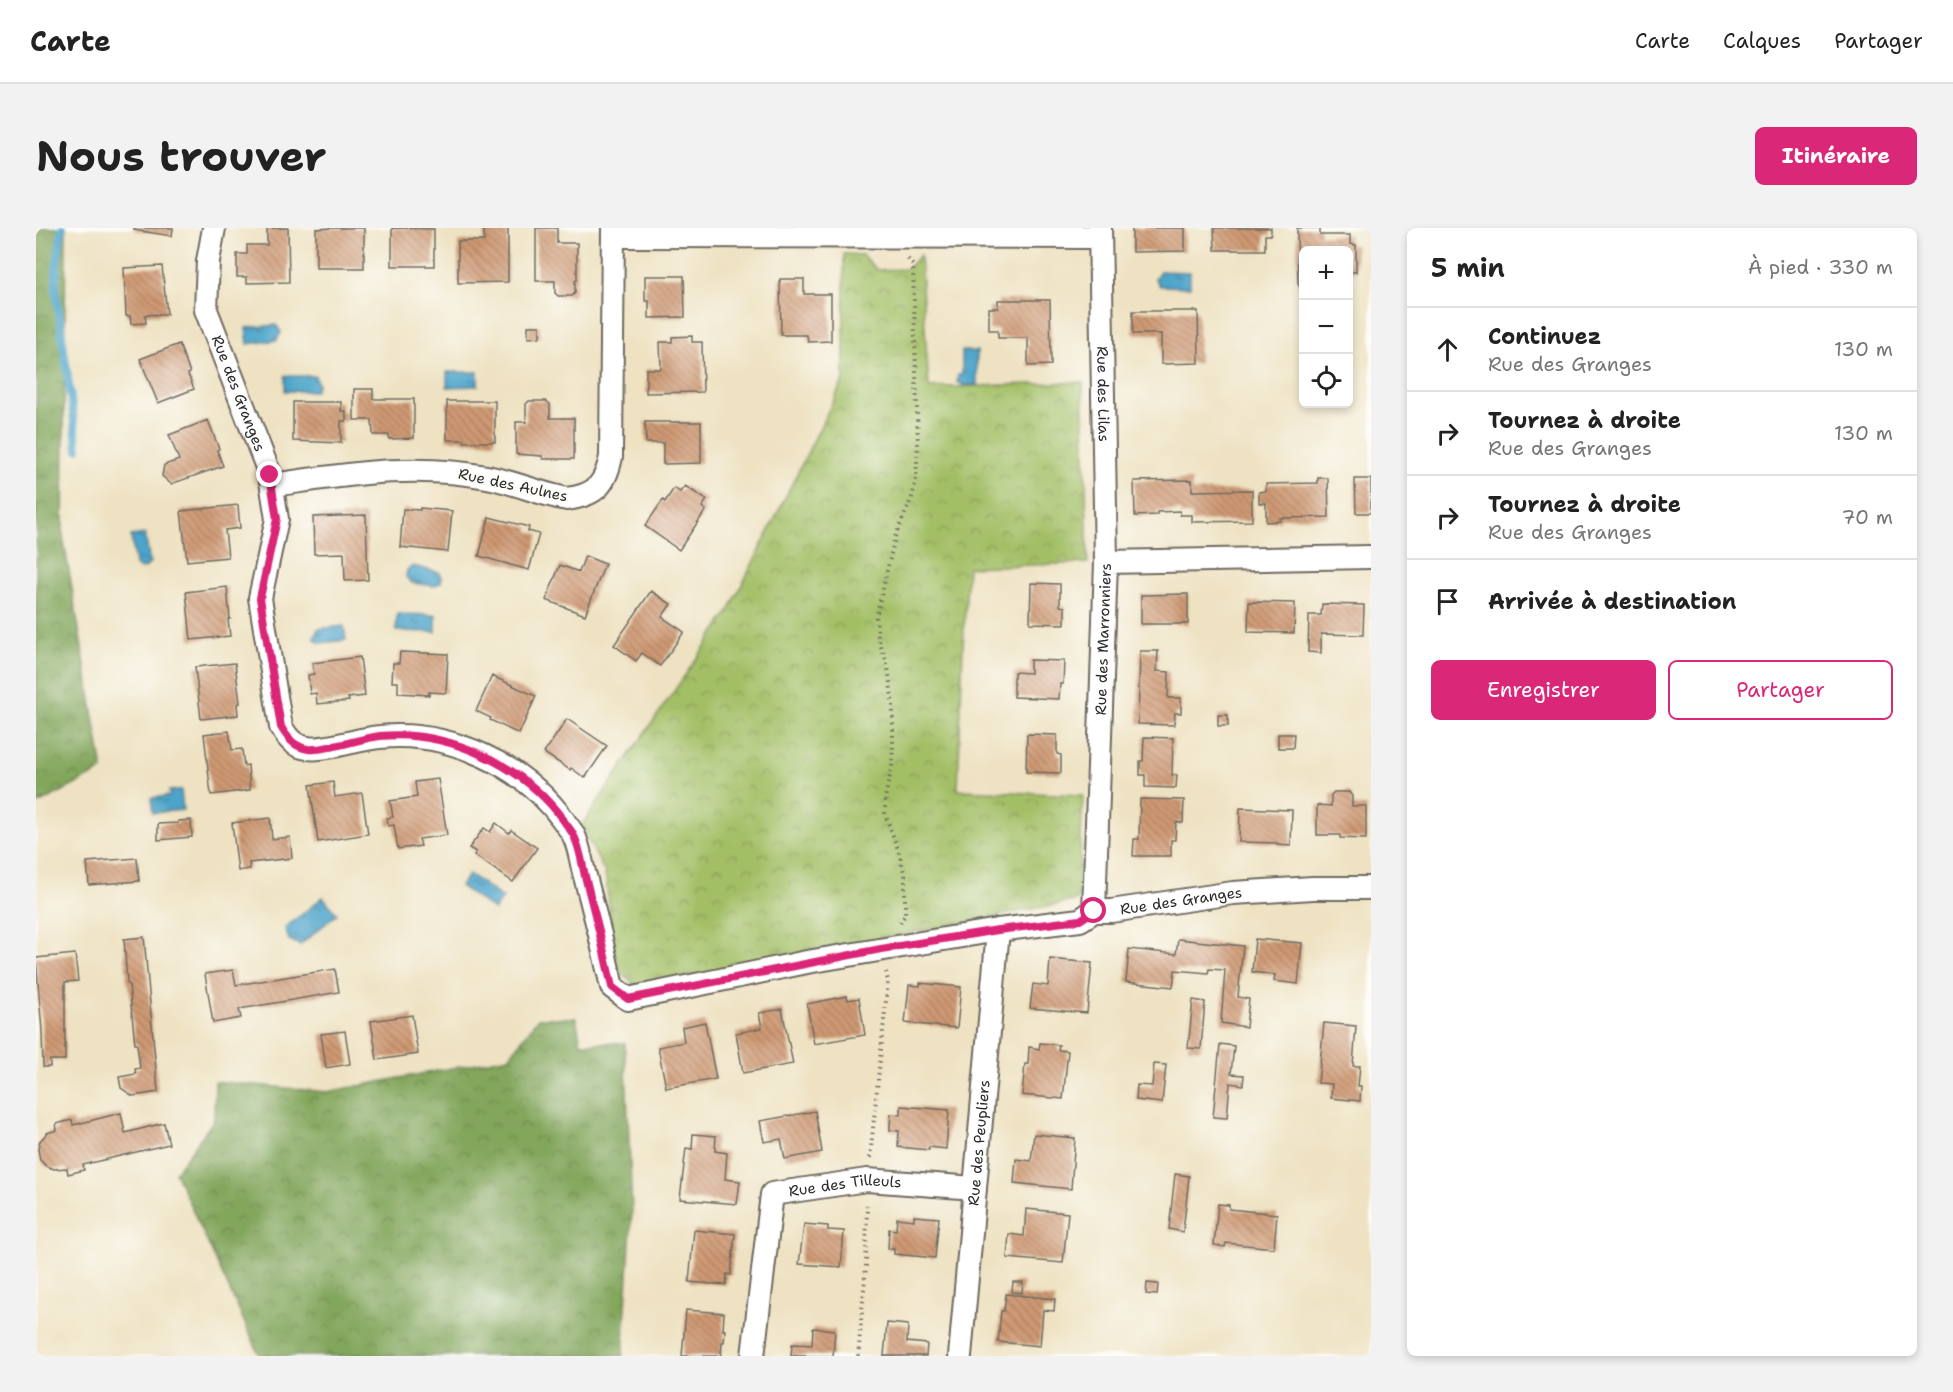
<!DOCTYPE html>
<html lang="fr">
<meta charset="utf-8">
<style>
:root{--surface:#fff;--page:#f2f2f2;--text:#222;--muted:#767676;--line:#e0e0e0;--accent:#db2777}
body{margin:0;font-family:"Shantell Sans",sans-serif;background:var(--page);color:var(--text)}
.controls{position:absolute;right:18px;top:18px;display:grid;overflow:hidden;border-radius:9px;box-shadow:0 3px 9px #0003}
.controls button{width:54px;height:54px;display:grid;place-items:center;padding:0;border:0;border-bottom:2px solid var(--line);background:var(--surface);color:var(--text);font:30px sans-serif}
.stop{position:absolute;width:18px;height:18px;margin:-14px;border:4px solid #db2777;border-radius:50%;background:#fff}
.stop.end{background:#db2777;border-color:#fff;box-shadow:0 2px 6px #0008}
.list{margin:0;padding:0;list-style:none}
h2{display:flex;justify-content:space-between;align-items:center;height:78px;margin:0;padding:0 24px;font-size:26px}
h2 small{font-size:20px;font-weight:400;color:var(--muted)}
.list li{display:grid;grid-template-columns:39px 1fr auto;gap:18px;align-items:center;box-sizing:border-box;height:84px;padding:0 24px;border-top:2px solid var(--line)}
.list b{display:block;font-size:22px;white-space:nowrap}
.list p{margin:0;font-size:20px;white-space:nowrap;color:var(--muted)}
.list em{font-size:20px;font-style:normal;color:var(--muted)}
.actions{display:flex;gap:12px;padding:18px 24px}
.actions a{flex:1;padding:14px 0;border:2px solid var(--accent);border-radius:9px;text-align:center;font-size:21px;color:var(--accent)}
.actions .main{background:var(--accent);color:#fff}
.icon{flex:none;width:33px;height:33px;fill:none;stroke:currentColor;stroke-width:2;stroke-linecap:round;stroke-linejoin:round}
.map{position:relative;flex:none;width:1335px;height:1128px;overflow:hidden;border-radius:9px}
header{display:flex;align-items:center;gap:36px;box-sizing:border-box;height:84px;padding:0 30px;background:var(--surface);border-bottom:2px solid var(--line)}
header strong{font-size:28px}
nav{display:flex;gap:33px;margin-inline-start:auto;font-size:21px}
.intro{display:flex;align-items:center;justify-content:space-between;box-sizing:border-box;height:144px;padding:0 36px}
h1{margin:0;font-size:42px}
.button{padding:15px 27px;border-radius:9px;background:var(--accent);color:#fff;font-size:21px;font-weight:700}
main{display:flex;gap:36px;padding:0 36px}
aside{flex:1;background:var(--surface);border-radius:9px;box-shadow:0 3px 9px #0003}
.map>svg:first-child{display:block}
.forest{fill:url(#forest-crowns);stroke:#566843;stroke-width:1.5}
.park{fill:url(#park-crowns);stroke:#677548;stroke-width:1.5}
.water{fill:url(#water-ripples);stroke:#3c687a;stroke-width:1.5}
.lines{fill:none;stroke-linecap:round;stroke-linejoin:round}
.stream{stroke:#4da4ca;stroke-width:8}
.building{fill:url(#building-back-hatch)}
.minor-casing{stroke:#6f6b60;stroke-width:26}
.path{stroke:#6f6b60;stroke-width:4;stroke-dasharray:1.5 4.5;stroke-linecap:butt}
.minor{stroke:#fff;stroke-width:22}
.route{stroke:#db2777;stroke-width:8}
.labels{text-anchor:middle;dominant-baseline:central;stroke-width:4.5;stroke-linejoin:round;paint-order:stroke}
.street-label{font-size:15px;fill:#2b2b2b;stroke:#fdfcf7}
</style>
<header>
<strong>Carte</strong>
<nav><a>Carte</a><a>Calques</a><a>Partager</a></nav>
</header>
<div class="intro"><h1>Nous trouver</h1><a class="button">Itinéraire</a></div>
<main>
<div class="map">
<svg width="1335" height="1128" viewBox="0 0 1335 1128">
<defs>
<pattern id="forest-crowns" width="20" height="18" patternUnits="userSpaceOnUse" patternTransform="scale(1.5)"><rect width="20" height="18" fill="#82a65b"/><path d="M2 6a3 3 0 1 1 6 0M12 15a3 3 0 1 1 6 0" fill="none" stroke="#6b874b"/></pattern>
<pattern id="park-crowns" width="20" height="18" patternUnits="userSpaceOnUse" patternTransform="scale(1.5)"><rect width="20" height="18" fill="#a3bf66"/><path d="M2 6a3 3 0 1 1 6 0M12 15a3 3 0 1 1 6 0" fill="none" stroke="#859b54"/></pattern>
<pattern id="water-ripples" width="26" height="14" patternUnits="userSpaceOnUse" patternTransform="scale(1.5)"><rect width="26" height="14" fill="#4da4ca"/><path d="M2 4q2-2 4 0t4 0M15 11q2-2 4 0t4 0" fill="none" stroke="#4086a4"/></pattern>
<pattern id="building-back-hatch" width="6" height="6" patternUnits="userSpaceOnUse" patternTransform="scale(1.5)"><rect width="6" height="6" fill="#cf9973"/><path d="M-1 5l2 2M0 0l6 6M5-1l2 2" fill="none" stroke="#a87d5f"/></pattern>
</defs>
<rect width="100%" height="100%" fill="#fdfcf7"/>
<filter id="ink" filterUnits="userSpaceOnUse"><feTurbulence type="fractalNoise" baseFrequency=".0167" numOctaves="2"/><feDisplacementMap in="SourceGraphic" scale="12" xChannelSelector="R" yChannelSelector="G"/><feConvolveMatrix kernelMatrix="1 2 1 2 8 2 1 2 1" color-interpolation-filters="sRGB"/></filter>
<filter id="wash" filterUnits="userSpaceOnUse"><feTurbulence type="fractalNoise" baseFrequency=".008" numOctaves="4" result="noise"/><feDisplacementMap in="SourceGraphic" scale="24" xChannelSelector="R" yChannelSelector="G"/><feGaussianBlur stdDeviation="1.35" result="paint"/><feColorMatrix in="noise" values="0 0 0 0 0 0 0 0 0 0 0 0 0 0 0 0 0 1.4 0 .05"/><feComposite in="paint" operator="in"/></filter>
<g filter="url(#wash)">
<rect width="100%" height="100%" fill="#eee2c2"/>
<path class="forest" d="M 0,0 L 30,0 L 27,308 L 67,542 L 0,577 Z
M 502,790 L 540,790 L 545,815 L 589,815 L 596,983 L 587,1128 L 224,1128 L 139,944 L 178,892 L 179,853 L 291,864 L 473,829 Z"/>
<path class="park" d="M 808,26 L 826,27 L 841,42 L 871,41 L 884,27 L 893,160 L 1047,154 L 1052,335 L 932,339 L 927,418 L 922,562 L 1047,567 L 1042,672 L 601,759 L 581,741 L 569,645 L 545,598 L 692,385 L 808,151 Z"/>
<path class="water" d="M 1124,43 L 1154,44 L 1154,59 L 1124,58 L 1119,50 Z
M 240,97 L 245,104 L 241,112 L 212,116 L 210,100 Z
M 926,123 L 941,123 L 941,157 L 926,157 L 926,155 L 921,155 L 922,147 L 926,147 Z
M 411,144 L 442,144 L 442,158 L 411,159 Z
M 249,148 L 279,148 L 282,156 L 279,163 L 249,163 Z
M 109,306 L 114,335 L 109,340 L 105,341 L 99,337 L 95,308 Z
M 377,338 L 404,345 L 406,349 L 405,354 L 399,358 L 376,355 L 370,349 L 371,342 Z
M 361,386 L 400,387 L 400,404 L 360,403 Z
M 308,398 L 310,412 L 284,415 L 278,410 L 282,401 Z
M 145,562 L 147,582 L 117,585 L 115,570 L 134,568 L 133,563 Z
M 433,646 L 467,670 L 458,682 L 424,658 Z
M 287,669 L 301,686 L 264,717 L 253,712 L 249,700 Z"/>
<g class="lines">
<path class="stream" d="M 26,0 L 20,43 L 20,65 L 42,221"/>
</g>
<g id="blocks">
<path class="building" d="M 98,0 L 137,0 L 136,8 L 98,2 Z
M 231,0 L 252,0 L 253,54 L 211,55 L 211,49 L 201,49 L 201,26 L 211,26 L 211,17 L 231,17 Z
M 297,0 L 328,0 L 328,40 L 280,40 L 280,1 Z
M 356,0 L 398,1 L 398,38 L 356,38 Z
M 448,0 L 472,0 L 472,54 L 422,55 L 422,13 L 448,13 Z
M 500,0 L 521,0 L 521,15 L 541,15 L 541,52 L 539,53 L 539,65 L 536,68 L 522,68 L 519,65 L 519,53 L 500,53 Z
M 1096,0 L 1149,0 L 1149,23 L 1096,24 Z
M 1178,0 L 1235,0 L 1235,7 L 1229,7 L 1229,22 L 1179,22 Z
M 1261,0 L 1284,0 L 1284,7 L 1314,7 L 1314,16 L 1320,17 L 1320,44 L 1312,44 L 1312,22 L 1268,22 L 1268,60 L 1265,60 L 1262,56 Z
M 126,38 L 131,86 L 109,87 L 110,95 L 95,96 L 94,88 L 90,88 L 88,40 Z
M 609,48 L 648,48 L 649,89 L 613,90 L 613,73 L 609,73 Z
M 744,51 L 768,51 L 768,66 L 795,66 L 795,113 L 772,114 L 771,107 L 745,107 Z
M 962,72 L 1014,72 L 1015,137 L 992,138 L 992,110 L 962,110 L 962,102 L 953,102 L 953,80 L 962,80 Z
M 1097,83 L 1162,83 L 1163,135 L 1125,136 L 1125,106 L 1097,106 Z
M 492,98 L 504,98 L 504,109 L 492,110 Z
M 656,108 L 656,114 L 666,114 L 667,164 L 610,165 L 610,141 L 625,141 L 624,114 L 636,114 L 636,109 Z
M 143,116 L 154,145 L 152,146 L 158,161 L 122,175 L 104,131 Z
M 318,161 L 337,161 L 337,171 L 378,171 L 378,210 L 353,211 L 353,207 L 337,207 L 336,192 L 318,192 Z
M 411,173 L 459,173 L 459,214 L 428,214 L 428,212 L 411,212 Z
M 493,173 L 510,173 L 514,176 L 514,190 L 538,190 L 538,231 L 507,231 L 506,228 L 480,226 L 480,194 L 490,194 L 490,176 Z
M 257,174 L 305,174 L 305,183 L 310,183 L 310,193 L 305,193 L 305,215 L 257,213 Z
M 172,192 L 183,221 L 181,222 L 187,238 L 135,256 L 126,248 L 128,237 L 143,232 L 133,207 Z
M 609,194 L 665,194 L 665,235 L 627,236 L 627,215 L 610,215 Z
M 1282,250 L 1292,250 L 1293,289 L 1244,290 L 1244,293 L 1230,294 L 1230,275 L 1223,275 L 1223,264 L 1230,263 L 1230,256 L 1282,255 Z
M 1319,251 L 1335,251 L 1335,285 L 1320,285 Z
M 1156,252 L 1156,263 L 1216,262 L 1216,293 L 1156,294 L 1156,287 L 1144,287 L 1144,283 L 1121,284 L 1121,287 L 1099,288 L 1098,253 Z
M 649,258 L 671,272 L 666,279 L 670,282 L 643,322 L 609,298 L 627,272 L 629,274 L 638,260 L 644,264 Z
M 202,277 L 204,300 L 189,302 L 192,329 L 151,333 L 145,283 Z
M 384,280 L 416,283 L 412,324 L 364,319 L 367,281 L 384,282 Z
M 330,287 L 332,352 L 309,353 L 308,325 L 278,326 L 277,289 Z
M 453,289 L 493,299 L 492,303 L 503,306 L 493,342 L 443,328 Z
M 549,328 L 569,336 L 549,387 L 510,372 L 524,337 L 543,344 Z
M 995,355 L 1024,356 L 1024,378 L 1029,379 L 1029,396 L 994,395 Z
M 191,359 L 194,391 L 192,391 L 194,408 L 155,412 L 150,364 Z
M 615,363 L 635,376 L 626,389 L 648,404 L 624,438 L 606,425 L 600,433 L 578,417 Z
M 1152,366 L 1152,396 L 1105,396 L 1105,367 Z
M 1213,374 L 1259,375 L 1258,405 L 1212,404 Z
M 1286,376 L 1328,377 L 1327,407 L 1285,406 L 1285,425 L 1272,424 L 1273,387 L 1285,387 Z
M 1104,423 L 1122,423 L 1121,443 L 1133,444 L 1132,470 L 1145,470 L 1145,485 L 1139,485 L 1138,497 L 1102,496 Z
M 364,424 L 412,426 L 410,465 L 393,464 L 393,467 L 362,465 L 362,454 L 356,454 L 357,435 L 363,435 Z
M 324,429 L 329,468 L 312,470 L 313,473 L 281,476 L 280,465 L 274,466 L 272,447 L 278,446 L 276,435 Z
M 994,432 L 1028,433 L 1027,456 L 1024,456 L 1023,471 L 978,469 L 978,444 L 994,445 Z
M 199,435 L 204,475 L 201,476 L 202,487 L 165,491 L 159,439 Z
M 456,448 L 500,468 L 483,506 L 454,492 L 455,490 L 440,483 Z
M 1182,487 L 1192,487 L 1192,498 L 1182,498 Z
M 531,491 L 571,518 L 549,550 L 535,540 L 534,542 L 508,525 Z
M 193,503 L 196,522 L 206,521 L 208,538 L 212,537 L 214,562 L 175,567 L 168,506 Z
M 991,506 L 1021,507 L 1021,526 L 1025,527 L 1025,545 L 990,544 Z
M 1242,506 L 1258,506 L 1257,520 L 1242,520 Z
M 1108,509 L 1137,510 L 1136,547 L 1141,547 L 1140,560 L 1109,559 L 1109,547 L 1104,547 L 1104,533 L 1107,533 Z
M 402,551 L 411,607 L 383,611 L 385,618 L 362,621 L 358,597 L 352,598 L 351,590 L 357,589 L 354,573 L 381,569 L 379,554 Z
M 297,554 L 299,569 L 326,565 L 332,606 L 282,614 L 274,557 Z
M 1298,564 L 1313,564 L 1316,568 L 1316,578 L 1330,578 L 1330,611 L 1304,610 L 1304,607 L 1281,607 L 1281,577 L 1295,578 L 1295,567 Z
M 1104,571 L 1148,572 L 1147,595 L 1140,594 L 1139,612 L 1135,612 L 1135,628 L 1097,628 L 1098,611 L 1103,611 Z
M 1204,580 L 1256,582 L 1255,618 L 1241,617 L 1241,615 L 1203,614 Z
M 234,590 L 236,611 L 254,609 L 256,630 L 213,635 L 214,641 L 202,643 L 196,595 Z
M 155,592 L 156,609 L 122,612 L 122,596 L 142,595 L 142,593 Z
M 460,595 L 473,605 L 475,602 L 501,620 L 477,654 L 438,627 L 440,624 L 433,620 L 448,600 L 454,604 Z
M 101,630 L 103,653 L 53,657 L 51,634 Z
M 108,709 L 122,864 L 97,868 L 85,860 L 83,849 L 100,846 L 99,841 L 104,840 L 101,816 L 99,816 L 93,757 L 91,755 L 88,711 Z
M 1142,711 L 1207,718 L 1202,769 L 1213,771 L 1210,799 L 1185,795 L 1189,742 L 1173,741 L 1172,745 L 1139,742 L 1137,759 L 1090,754 L 1093,721 L 1140,726 Z
M 1219,711 L 1266,715 L 1262,756 L 1238,753 L 1239,747 L 1216,744 Z
M 39,726 L 42,753 L 29,754 L 29,832 L 14,832 L 14,839 L 7,839 L 6,803 L 0,730 Z
M 1014,731 L 1056,735 L 1051,785 L 994,780 L 997,756 L 1012,758 Z
M 299,741 L 303,764 L 203,781 L 205,790 L 177,795 L 169,746 L 197,742 L 200,757 Z
M 884,755 L 925,759 L 921,800 L 869,795 L 873,757 L 884,758 Z
M 811,768 L 812,772 L 823,770 L 829,807 L 778,816 L 771,776 Z
M 1157,772 L 1169,774 L 1165,821 L 1152,820 Z
M 746,781 L 757,836 L 707,845 L 700,805 L 726,800 L 723,785 Z
M 376,787 L 382,826 L 341,832 L 335,793 Z
M 669,794 L 680,851 L 630,860 L 622,819 L 648,814 L 646,799 Z
M 1288,795 L 1320,798 L 1317,838 L 1324,838 L 1322,858 L 1325,858 L 1324,873 L 1295,870 L 1296,856 L 1282,855 Z
M 309,803 L 314,836 L 290,840 L 285,806 Z
M 1004,815 L 1023,817 L 1022,822 L 1032,823 L 1027,871 L 986,867 L 989,836 L 992,836 L 993,819 L 1003,821 Z
M 1184,816 L 1198,818 L 1195,846 L 1208,847 L 1207,857 L 1194,855 L 1191,890 L 1177,889 Z
M 1118,836 L 1130,837 L 1126,875 L 1100,872 L 1101,857 L 1116,858 Z
M 865,878 L 913,882 L 910,921 L 893,919 L 893,922 L 862,919 L 863,903 L 854,902 L 854,897 L 855,886 L 865,887 Z
M 779,883 L 786,924 L 749,931 L 745,911 L 728,914 L 724,893 Z
M 85,885 L 89,905 L 128,895 L 133,916 L 47,937 L 48,942 L 32,946 L 31,940 L 18,941 L 10,938 L 4,932 L 2,921 L 4,913 L 11,905 L 21,902 L 20,896 L 36,892 L 37,897 Z
M 657,906 L 680,908 L 679,923 L 691,925 L 689,951 L 704,953 L 701,976 L 644,971 L 650,920 L 656,921 Z
M 998,906 L 1039,910 L 1035,961 L 978,955 L 980,931 L 995,933 Z
M 1139,946 L 1153,948 L 1147,1004 L 1133,1001 Z
M 1182,976 L 1193,977 L 1193,981 L 1241,986 L 1238,1020 L 1190,1015 L 1189,1019 L 1178,1017 Z
M 990,981 L 1032,985 L 1027,1035 L 971,1030 L 973,1006 L 988,1008 Z
M 878,988 L 903,990 L 899,1030 L 858,1026 L 858,1021 L 852,1021 L 853,1001 L 860,1002 L 861,990 L 878,992 Z
M 768,996 L 792,998 L 792,1002 L 808,1003 L 805,1039 L 763,1036 Z
M 658,1002 L 699,1006 L 695,1047 L 691,1046 L 690,1057 L 653,1054 Z
M 977,1054 L 987,1054 L 986,1065 L 976,1064 Z
M 1111,1055 L 1122,1056 L 1121,1067 L 1110,1066 Z
M 970,1066 L 1019,1071 L 1018,1083 L 1007,1082 L 1004,1118 L 962,1114 L 965,1083 L 968,1083 Z
M 650,1082 L 688,1085 L 687,1102 L 689,1102 L 688,1114 L 686,1114 L 685,1128 L 646,1128 Z
M 851,1095 L 872,1097 L 871,1114 L 891,1116 L 890,1128 L 848,1128 Z
M 777,1100 L 799,1102 L 797,1128 L 755,1128 L 756,1116 L 776,1117 Z"/>
</g>
</g>
<g filter="url(#ink)">
<use href="#blocks" fill-opacity="0" stroke="#6f6b60" stroke-width="1.5"/>
<g class="lines">
<defs>
<g id="minor">
<path id="s1" d="M 178,0 L 172,33 L 170,82 L 234,247 L 241,291 L 224,370 L 245,499 C 252,511 259,519 272,520 C 289,523 325,510 344,509 C 413,502 488,537 528,593 C 531,598 536,603 538,608 C 544,620 545,635 549,648 C 559,685 568,722 576,759 L 592,771 L 771,734 L 962,702 L 1044,692 L 1058,683 L 1075,683 L 1197,665 L 1277,660 L 1335,660"/>
<path id="s2" d="M 1064,0 L 1070,334"/>
<path d="M 578,8 L 1064,9"/>
<path d="M 236,257 C 310,247 377,235 451,249 C 478,254 504,266 531,271 C 560,267 569,257 575,229 L 577,0"/>
<path id="s3" d="M 1058,683 L 1070,334 L 1335,329"/>
<path id="s4" d="M 717,1128 L 736,966 L 831,952 L 939,960"/>
<path id="s5" d="M 924,1128 L 962,702"/>
</g>
</defs>
<use href="#minor" class="minor-casing"/>
<path class="path" d="M 864,695 L 869,687 L 869,648 L 862,621 L 849,586 L 849,570 L 856,538 L 857,519 L 857,478 L 852,439 L 842,409 L 840,389 L 859,309 L 876,269 L 880,251 L 882,217 L 877,38 L 872,31
M 834,930 L 852,753 L 850,744
M 822,1128 L 830,1039 L 831,976"/>
<use href="#minor" class="minor"/>
</g>
</g>
<g class="lines" filter="url(#ink)">
<path class="route" d="M 234,247 L 241,291 L 224,370 L 245,499 C 252,511 259,519 272,521 C 290,523 325,510 344,508 C 413,502 488,537 528,593 C 531,598 536,603 538,608 C 544,620 546,635 549,648 C 559,685 568,722 576,759 L 592,771 L 845,721 L 962,702 L 1044,692 L 1058,683"/>
</g>
<g class="labels">
<g class="street-label">
<text stroke="none"><textPath href="#s1" startOffset="172">Rue des Granges</textPath></text>
<text stroke="none"><textPath href="#s2" startOffset="166">Rue des Lilas</textPath></text>
<text transform="translate(477 257) rotate(12)">Rue des Aulnes</text>
<text stroke="none"><textPath href="#s3" startOffset="272">Rue des Marronniers</textPath></text>
<text stroke="none"><textPath href="#s1" startOffset="1593">Rue des Granges</textPath></text>
<text stroke="none"><textPath href="#s5" startOffset="214">Rue des Peupliers</textPath></text>
<text stroke="none"><textPath href="#s4" startOffset="237">Rue des Tilleuls</textPath></text>
</g>
</g>
</svg>
<div class="controls">
<button>+</button>
<button>−</button>
<button><svg class="icon" aria-label="locate" viewBox="0 0 24 24"><circle cx="12" cy="12" r="6"/><path d="M12 2v4M12 18v4M2 12h4M18 12h4"/></svg></button>
</div>
<div class="stop" style="left:1058px;top:683px"></div>
<div class="stop end" style="left:234px;top:247px"></div>
</div>
<aside>
<h2>5 min<small>À pied · 330 m</small></h2>
<ul class="list">
<li><svg class="icon" aria-label="ahead" viewBox="0 0 24 24"><path d="M12 20V5M6 11l6-6 6 6"/></svg><div><b>Continuez</b><p>Rue des Granges</p></div><em>130 m</em></li>
<li><svg class="icon" aria-label="right" viewBox="0 0 24 24"><path d="M7 20v-9h11M14 6l5 5-5 5"/></svg><div><b>Tournez à droite</b><p>Rue des Granges</p></div><em>130 m</em></li>
<li><svg class="icon" aria-label="right" viewBox="0 0 24 24"><path d="M7 20v-9h11M14 6l5 5-5 5"/></svg><div><b>Tournez à droite</b><p>Rue des Granges</p></div><em>70 m</em></li>
<li><svg class="icon" aria-label="arrive" viewBox="0 0 24 24"><path d="M6 21V4h12l-3 4 3 4H6"/></svg><div><b>Arrivée à destination</b></div></li>
</ul>
<div class="actions"><a class="main">Enregistrer</a><a>Partager</a></div>
</aside>
</main>
